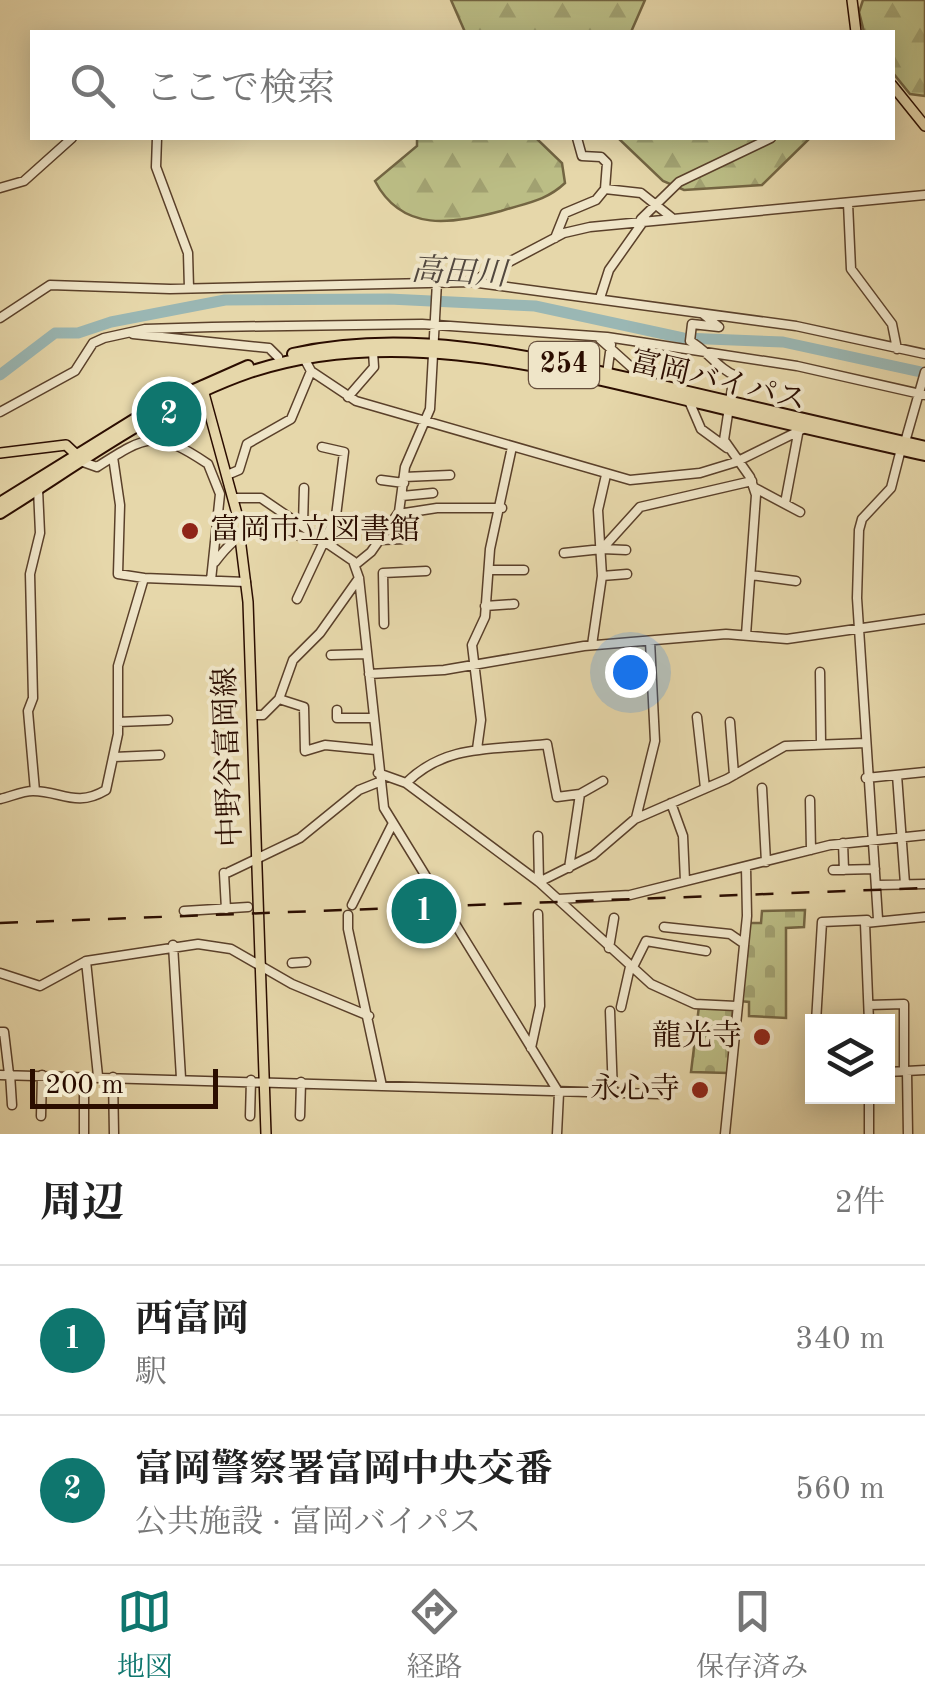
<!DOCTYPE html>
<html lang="ja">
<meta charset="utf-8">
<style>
:root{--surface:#fff;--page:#f2f2f2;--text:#222;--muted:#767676;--line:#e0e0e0;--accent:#0f766e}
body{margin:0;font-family:"Old Standard TT","Noto Serif JP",serif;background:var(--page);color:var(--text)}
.controls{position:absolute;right:30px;bottom:30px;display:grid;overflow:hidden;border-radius:0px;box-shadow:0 5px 25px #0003}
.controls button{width:90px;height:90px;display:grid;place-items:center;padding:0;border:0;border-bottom:2px solid var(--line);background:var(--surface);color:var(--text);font:50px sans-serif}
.scale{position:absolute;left:30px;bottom:25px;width:188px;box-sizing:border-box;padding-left:10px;border:5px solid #2b0d00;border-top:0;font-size:28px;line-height:35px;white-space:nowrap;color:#2b0d00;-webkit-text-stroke:8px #efe5c8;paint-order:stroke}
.you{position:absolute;left:630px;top:672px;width:35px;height:35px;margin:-25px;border:8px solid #fff;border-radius:50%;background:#1a73e8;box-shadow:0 0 0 15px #1a73e833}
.badge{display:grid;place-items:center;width:65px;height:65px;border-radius:50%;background:var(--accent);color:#fff;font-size:32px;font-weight:700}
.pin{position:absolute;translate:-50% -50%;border:5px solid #fff;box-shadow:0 2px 10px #0006}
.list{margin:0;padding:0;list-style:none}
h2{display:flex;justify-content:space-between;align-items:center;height:130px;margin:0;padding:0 40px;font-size:42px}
h2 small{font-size:32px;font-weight:400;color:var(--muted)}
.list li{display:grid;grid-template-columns:65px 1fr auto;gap:30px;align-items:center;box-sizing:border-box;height:150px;padding:0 40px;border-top:2px solid var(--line)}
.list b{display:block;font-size:38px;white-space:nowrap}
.list p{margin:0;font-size:32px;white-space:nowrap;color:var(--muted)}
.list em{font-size:32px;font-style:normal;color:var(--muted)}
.icon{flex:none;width:55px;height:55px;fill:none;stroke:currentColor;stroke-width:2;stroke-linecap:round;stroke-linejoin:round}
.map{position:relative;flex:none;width:925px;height:1134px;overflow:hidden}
.search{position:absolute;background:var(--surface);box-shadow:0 5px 25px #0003;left:30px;right:30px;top:30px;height:110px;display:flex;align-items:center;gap:25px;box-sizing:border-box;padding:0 35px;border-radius:0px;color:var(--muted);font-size:38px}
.sheet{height:430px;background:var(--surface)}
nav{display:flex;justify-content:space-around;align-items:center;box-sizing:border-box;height:140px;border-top:2px solid var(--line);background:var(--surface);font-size:28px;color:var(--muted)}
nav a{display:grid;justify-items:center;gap:5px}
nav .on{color:var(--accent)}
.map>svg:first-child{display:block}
.forest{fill:url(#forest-firs);stroke:#736542;stroke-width:2.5}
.cemetery{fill:url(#cemetery-stones);stroke:#736542;stroke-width:2.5}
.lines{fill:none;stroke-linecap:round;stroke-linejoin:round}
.river{stroke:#9ab7b4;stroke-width:11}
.minor-casing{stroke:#5a402a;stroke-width:11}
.major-casing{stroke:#2b0d00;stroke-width:12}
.highway-casing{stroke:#2b0d00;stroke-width:14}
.minor{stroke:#efe5c8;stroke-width:8}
.major{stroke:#e6d7aa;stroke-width:9}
.highway{stroke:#e6d7aa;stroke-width:10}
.rail{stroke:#2b0d00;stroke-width:2.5;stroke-dasharray:18 18;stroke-linecap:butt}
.poi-dot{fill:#8f2418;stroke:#efe5c8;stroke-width:4}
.labels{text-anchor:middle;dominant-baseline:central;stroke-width:8;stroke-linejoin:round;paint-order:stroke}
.shield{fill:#efe5c8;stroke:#664e3c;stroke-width:2.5}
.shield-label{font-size:28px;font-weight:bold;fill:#2b0d00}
.street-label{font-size:30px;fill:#2b0d00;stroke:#efe5c8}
.poi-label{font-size:30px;fill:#2b0d00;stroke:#efe5c8;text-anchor:end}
.water-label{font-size:32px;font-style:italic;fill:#52483f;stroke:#efe5c8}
</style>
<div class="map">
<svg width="925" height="1134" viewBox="0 0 925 1134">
<defs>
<pattern id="forest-firs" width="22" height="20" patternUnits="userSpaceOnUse" patternTransform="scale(2.5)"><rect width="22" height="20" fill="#bbbd85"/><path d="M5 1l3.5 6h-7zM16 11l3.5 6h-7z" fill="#a1a171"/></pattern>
<pattern id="cemetery-stones" width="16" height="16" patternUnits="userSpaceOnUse" patternTransform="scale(2.5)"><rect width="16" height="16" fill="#bbbd85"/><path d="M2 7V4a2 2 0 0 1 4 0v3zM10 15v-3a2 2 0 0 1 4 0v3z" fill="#a1a171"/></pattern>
</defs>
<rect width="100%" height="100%" fill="#e6d7aa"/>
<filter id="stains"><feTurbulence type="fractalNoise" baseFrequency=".002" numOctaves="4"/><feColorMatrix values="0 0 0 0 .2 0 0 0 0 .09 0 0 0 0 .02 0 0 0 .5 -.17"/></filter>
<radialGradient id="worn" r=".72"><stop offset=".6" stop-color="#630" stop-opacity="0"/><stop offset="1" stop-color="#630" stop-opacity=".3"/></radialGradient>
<path class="forest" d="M 451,0 L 645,0 L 631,32 L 465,32 Z
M 863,0 L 925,0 L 925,96 L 910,94 L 893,73 L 892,32 L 864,32 L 859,12 Z
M 417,138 L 536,138 L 562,163 L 565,183 C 546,201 526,203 501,211 C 453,224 402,233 375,181 L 417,146 Z
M 618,138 L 810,138 L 762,185 L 684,190 L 663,181 Z"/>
<path class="cemetery" d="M 805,910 L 804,927 L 786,928 L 786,1018 L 749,1016 L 749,1002 L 739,1001 L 747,923 L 761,923 L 762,911 Z
M 699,1006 L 733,1008 L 728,1073 L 691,1072 Z"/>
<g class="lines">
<path class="river" d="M 0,375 L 55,333 L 78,333 L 111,322 L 225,300 L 389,299 L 535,306 L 683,338 L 783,342 L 925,373"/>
<defs>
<path id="minor" d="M 157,138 L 156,167 L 188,253 L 189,288
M 577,138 L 582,156 L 601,157 L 607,163 L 605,189
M 0,188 L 24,181 L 72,138
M 848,203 L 851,269 L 892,324 L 897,349
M 641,219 L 679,182 L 771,138
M 555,238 L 565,213 L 596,200 L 605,189 L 641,193 L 671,217
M 471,282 L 796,326 L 925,354
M 600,298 L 609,270 L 645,219
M 703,314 L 719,327 L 692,324 L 690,341 C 708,351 716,367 734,375 L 724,440 L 750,477 L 756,495 L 746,635
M 0,318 L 50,285 L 170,289 L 471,282 L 564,233 L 590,227 L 925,195
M 133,334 L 269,348 L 278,357
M 600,339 L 640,375 L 639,381
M 304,358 L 311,371 L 356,401 L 630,480 L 700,473 L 736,462 L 805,428
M 607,374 L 611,345
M 348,397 L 374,367 L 373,352
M 689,401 L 701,429 L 727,448
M 0,412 L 75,371 L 93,343 L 104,338 L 145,329 L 212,327 L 422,324 L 607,337 L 797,366 L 925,395
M 905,442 L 925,372
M 113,457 L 120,505 L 118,574 L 144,578
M 83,462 L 97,467 C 147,435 156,429 208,464 L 220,494 L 211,580
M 227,475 L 239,470 L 247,444 L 291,419 L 311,371
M 404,477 L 450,475
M 381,480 L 404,483
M 755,488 L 800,512
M 402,496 L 433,493
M 233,498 L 261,498 L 353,561 L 359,578 L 384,808 L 559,1093 L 557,1134
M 785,503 L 798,434
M 398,514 L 437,508 L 502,508
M 303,525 L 304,488
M 380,540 L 405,539
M 602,549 L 626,550
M 564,553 L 602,549 L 640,507 L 752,481
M 215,562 C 252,513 265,531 320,540
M 355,565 L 371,552 L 399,512 L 405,467 L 430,409 L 437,282
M 490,570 L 524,570
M 751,575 L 796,581
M 602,576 L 627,574
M 297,599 L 336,516 L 344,452 L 322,447
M 485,606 L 514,604
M 384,624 L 383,573 L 426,571
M 592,645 L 602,576 L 598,510 L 606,475
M 331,655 L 367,654
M 820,672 L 821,743
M 369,674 L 444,670 L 584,646 L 726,634 L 787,639 L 925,619
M 279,699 L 304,707 L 305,751 L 325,745 L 376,750
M 337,710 L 337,718 L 373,718
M 252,715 L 263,715 L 279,699 L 293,660 L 320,633 L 359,578
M 697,717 L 705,788
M 118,722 L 168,720
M 730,722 L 734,775
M 477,749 L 481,720 L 472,645 L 485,617 L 490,549 L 512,447
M 114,757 L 160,755
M 378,773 L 406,783 L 539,882 L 651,984 L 695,1004 L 736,1006
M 897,775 L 905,884
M 866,778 L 925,772
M 406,783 C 446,743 495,750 547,744 L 557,797 L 580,794 L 603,781
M 762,788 L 766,862
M 35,791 L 28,711 L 33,698 L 30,574 L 40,533 L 38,489
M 0,799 C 10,797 22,791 33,791 C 61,791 76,808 106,790 L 118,734 L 118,666 L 144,578 L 246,582
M 810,800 L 811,850
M 671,803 L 683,836 L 685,881
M 636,818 L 655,741 L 650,641
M 538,836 L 539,882 L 593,855 L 635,819 L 727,779 L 785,746 L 866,743
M 843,843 L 844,870
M 569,868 L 580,794
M 833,870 L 875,869
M 229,872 L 300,838 L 359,790 L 379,782
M 224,873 L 226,909
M 876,885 L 925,884
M 558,899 L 630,895 L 830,845 L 925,835
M 352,905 L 392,825
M 184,911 L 248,907
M 348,915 L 348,929 L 382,1086
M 878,919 L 857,598 L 859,530 L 862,519 L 891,488 L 901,449
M 664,927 L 730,934 L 743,943
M 173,945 L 181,1078
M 609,948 L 614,918
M 86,961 L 98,1076
M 292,963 L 306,962
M 632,969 L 646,941 L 706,951
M 0,973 L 40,986 L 86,961 L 198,944 L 231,949 L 292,984 L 369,1016
M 869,1005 L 904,1004 L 904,1071
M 621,1007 L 630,967
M 610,1011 L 613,1094
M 816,1022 L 822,922 L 867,920
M 869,1022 L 865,923 L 925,917
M 0,1032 L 4,1032 L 9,1074
M 531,1048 L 540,1006 L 538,914
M 811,1052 L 812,1046
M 907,1071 L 908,1134
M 888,1072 L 925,1070
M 10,1074 L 12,1105
M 0,1075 L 658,1094
M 84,1076 L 84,1134
M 113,1077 L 114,1134
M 869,1096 L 869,1134
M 41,1116 L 42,1075
M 250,1116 L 251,1080
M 300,1116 L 301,1082
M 725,1134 L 747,916 L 746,867"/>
<path id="major" d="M 852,0 L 856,32
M 892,85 L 925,126
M 202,386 L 237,514 L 248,602 L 266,1134
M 0,453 L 66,445 L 82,460"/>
<path id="highway" d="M 293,354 C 412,327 533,357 649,383 C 741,404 833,426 925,447
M 156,437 L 156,415
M 0,503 L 153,408 L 248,366
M 0,513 C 80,463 160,403 250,372 C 397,323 559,370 704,404 C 777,422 851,438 925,455"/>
</defs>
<use href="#minor" class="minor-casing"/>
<use href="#major" class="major-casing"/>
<use href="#highway" class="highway-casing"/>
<use href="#minor" class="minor"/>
<use href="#major" class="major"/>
<use href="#highway" class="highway"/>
<path class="rail" d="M 0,923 L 925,888"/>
</g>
<g class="poi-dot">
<circle cx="190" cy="531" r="10"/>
<circle cx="762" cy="1037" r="10"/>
<circle cx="700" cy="1090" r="10"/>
</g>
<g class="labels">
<rect class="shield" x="529" y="342" width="70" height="46" rx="8"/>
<g class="shield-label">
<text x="564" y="365">254</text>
</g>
<g class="street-label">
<text transform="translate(718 382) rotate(13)">富岡バイパス</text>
<text transform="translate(229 757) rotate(-92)">中野谷富岡線</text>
</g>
<g class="poi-label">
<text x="210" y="531" text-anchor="start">富岡市立図書館</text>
<text x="742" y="1037">龍光寺</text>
<text x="680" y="1090">永心寺</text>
</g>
<g class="water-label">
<text transform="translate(459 274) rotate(3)">高田川</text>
</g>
</g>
<rect width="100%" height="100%" filter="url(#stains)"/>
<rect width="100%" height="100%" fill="url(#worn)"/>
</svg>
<div class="controls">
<button><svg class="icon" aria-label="layers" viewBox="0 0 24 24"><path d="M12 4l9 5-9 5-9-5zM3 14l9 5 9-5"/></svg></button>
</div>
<div class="scale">200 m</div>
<div class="you"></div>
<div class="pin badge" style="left:424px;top:911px">1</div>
<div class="pin badge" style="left:169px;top:414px">2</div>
<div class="search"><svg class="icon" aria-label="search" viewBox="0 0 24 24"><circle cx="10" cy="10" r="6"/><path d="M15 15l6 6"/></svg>ここで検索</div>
</div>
<section class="sheet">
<h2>周辺<small>2件</small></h2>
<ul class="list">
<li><span class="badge">1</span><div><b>西富岡</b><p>駅</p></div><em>340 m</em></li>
<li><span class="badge">2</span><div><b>富岡警察署富岡中央交番</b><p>公共施設 · 富岡バイパス</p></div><em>560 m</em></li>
</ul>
</section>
<nav>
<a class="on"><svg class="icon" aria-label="map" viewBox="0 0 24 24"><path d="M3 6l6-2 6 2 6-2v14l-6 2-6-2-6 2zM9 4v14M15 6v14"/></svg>地図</a>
<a><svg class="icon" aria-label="directions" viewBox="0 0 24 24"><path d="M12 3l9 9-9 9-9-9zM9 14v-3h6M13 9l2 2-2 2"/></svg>経路</a>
<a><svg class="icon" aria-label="saved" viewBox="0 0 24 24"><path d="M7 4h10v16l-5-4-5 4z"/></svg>保存済み</a>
</nav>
